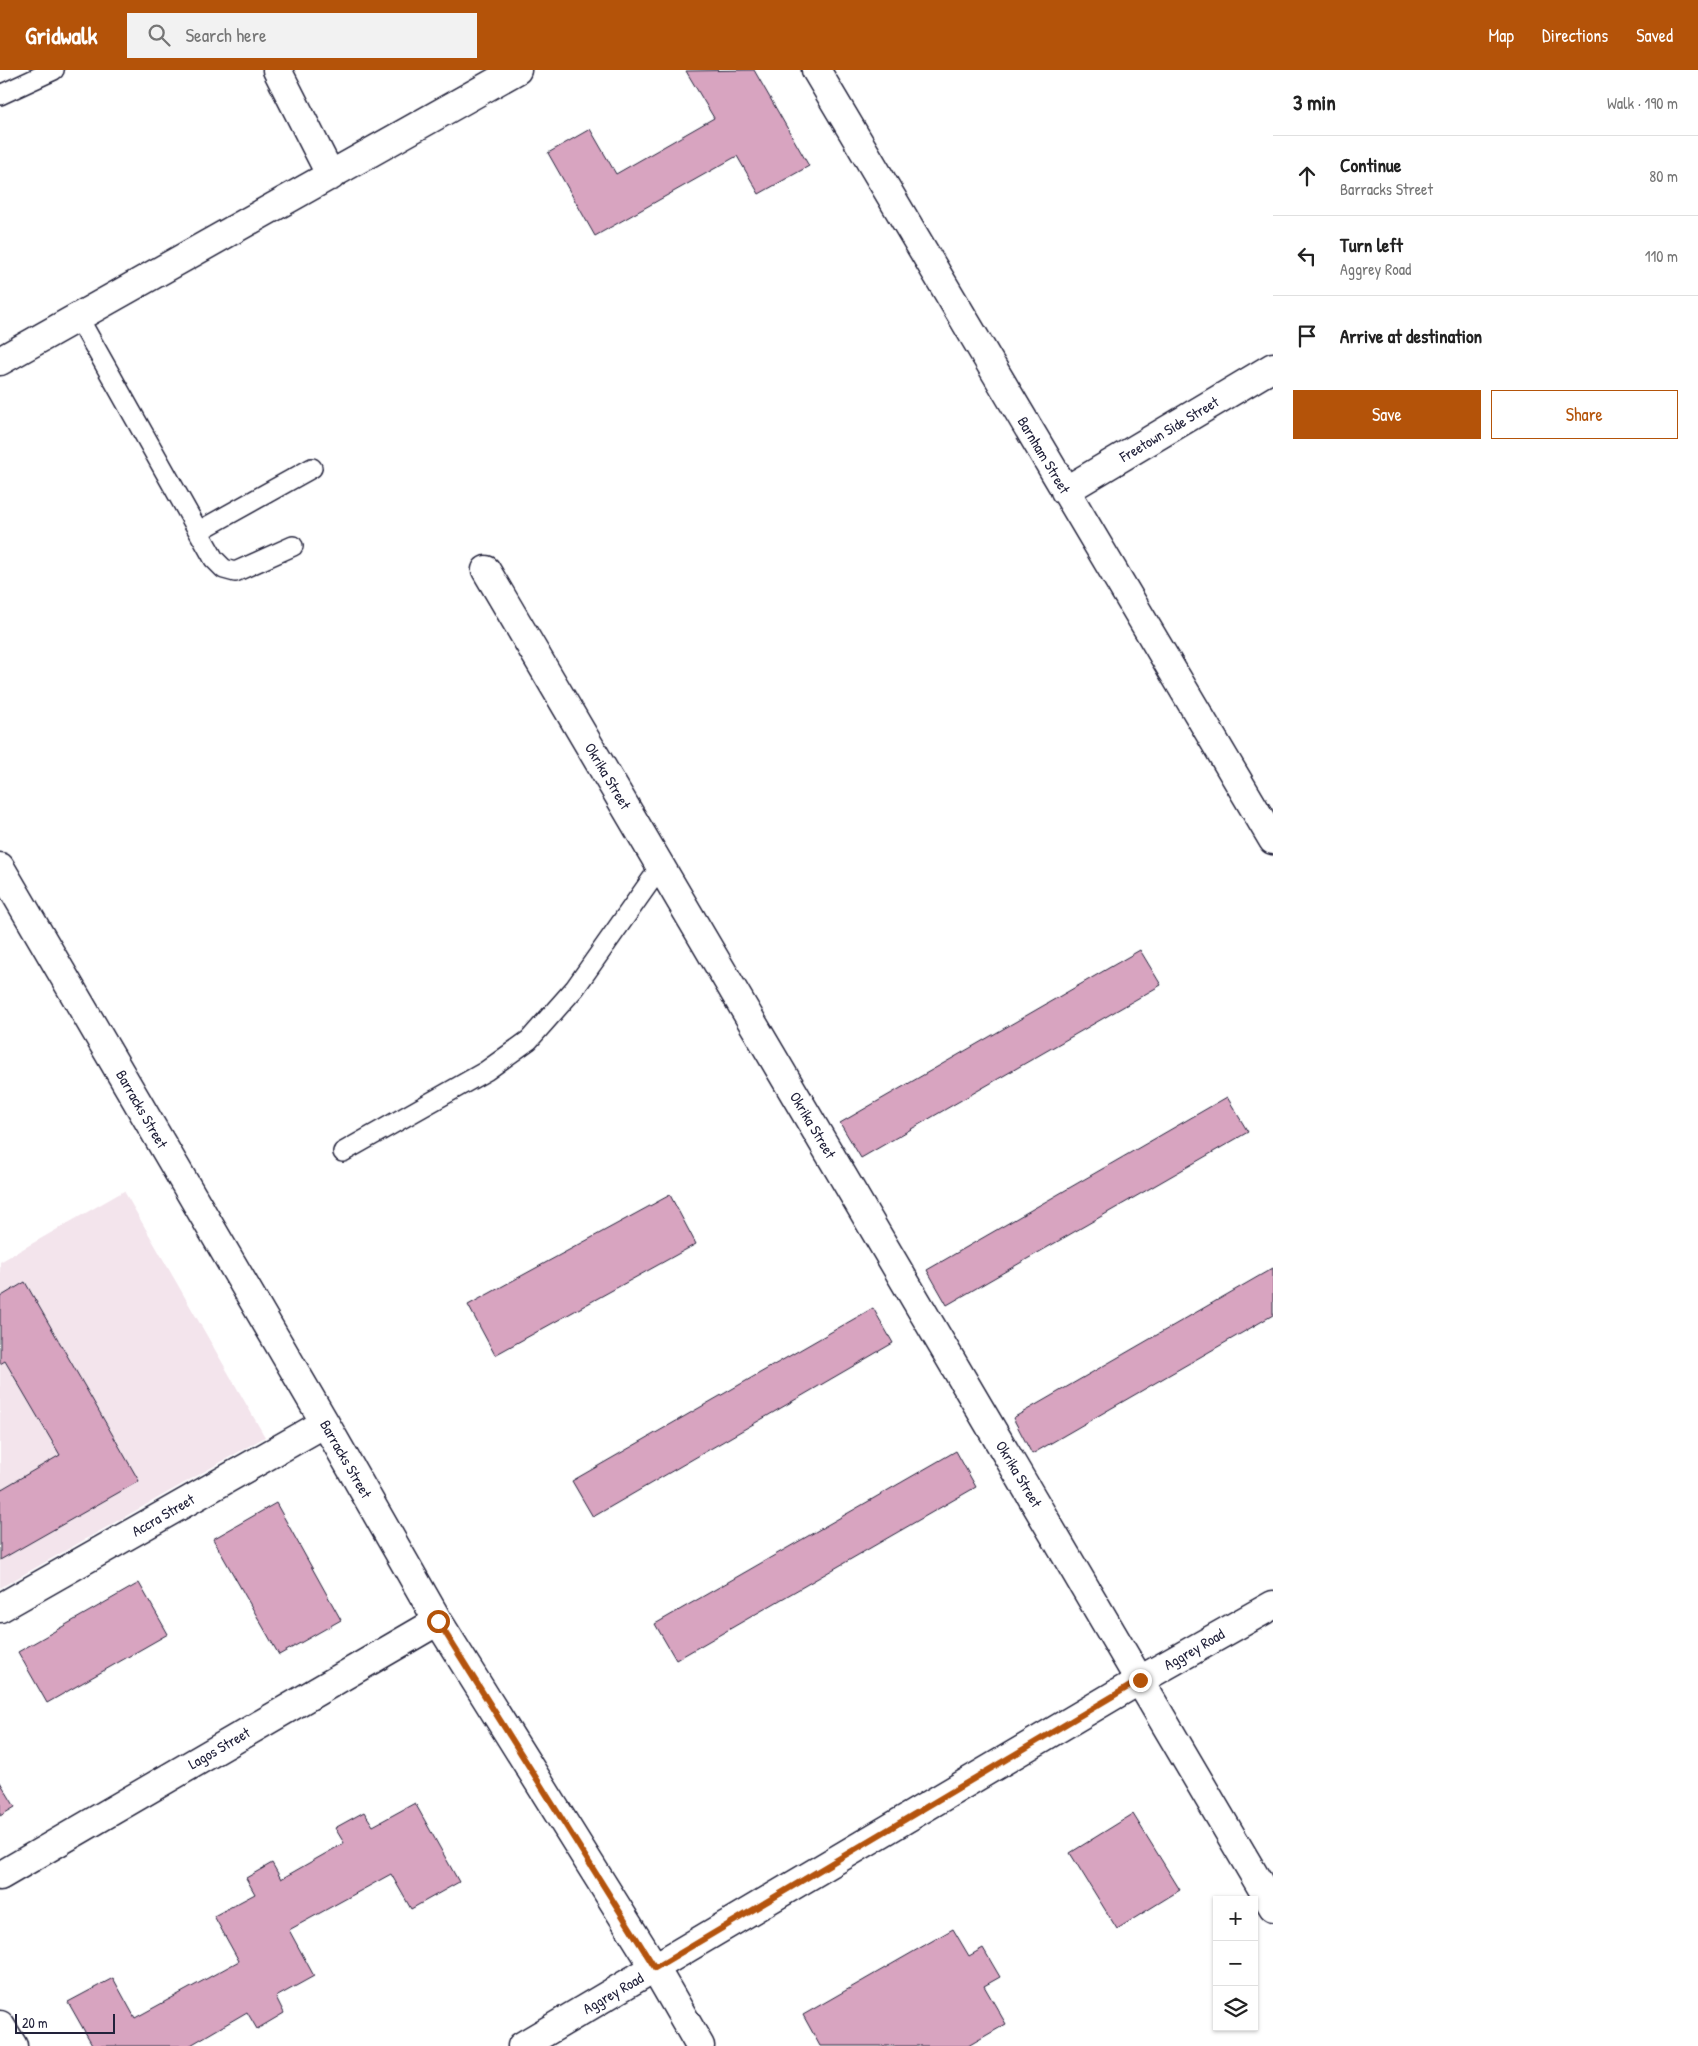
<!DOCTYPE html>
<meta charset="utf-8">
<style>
:root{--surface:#fff;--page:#f2f2f2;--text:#222;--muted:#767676;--line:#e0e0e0;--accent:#b45309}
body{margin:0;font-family:"Patrick Hand",sans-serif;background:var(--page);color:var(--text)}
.controls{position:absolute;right:15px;bottom:15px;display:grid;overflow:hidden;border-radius:0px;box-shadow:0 1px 4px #0004}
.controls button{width:45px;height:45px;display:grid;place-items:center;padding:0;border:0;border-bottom:1px solid var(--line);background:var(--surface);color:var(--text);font:25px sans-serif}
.scale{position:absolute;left:15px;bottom:12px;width:100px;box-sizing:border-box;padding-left:5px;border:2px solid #22223b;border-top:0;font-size:14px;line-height:18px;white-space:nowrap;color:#22223b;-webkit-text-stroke:4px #fff;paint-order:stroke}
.stop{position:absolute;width:15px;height:15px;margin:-11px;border:4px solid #b45309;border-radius:50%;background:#fff}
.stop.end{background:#b45309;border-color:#fff;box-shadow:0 1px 5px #0008}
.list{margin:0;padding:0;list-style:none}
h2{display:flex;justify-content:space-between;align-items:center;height:65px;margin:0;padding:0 20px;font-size:21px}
h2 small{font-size:16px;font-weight:400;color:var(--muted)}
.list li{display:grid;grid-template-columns:32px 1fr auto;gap:15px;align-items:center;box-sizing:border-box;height:80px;padding:0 20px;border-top:1px solid var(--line)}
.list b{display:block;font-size:19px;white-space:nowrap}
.list p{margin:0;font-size:16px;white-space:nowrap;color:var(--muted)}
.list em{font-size:16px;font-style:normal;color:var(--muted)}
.actions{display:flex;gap:10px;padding:15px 20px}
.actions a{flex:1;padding:11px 0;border:1px solid var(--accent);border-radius:0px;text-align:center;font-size:18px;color:var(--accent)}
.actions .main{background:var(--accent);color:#fff}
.icon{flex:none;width:28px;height:28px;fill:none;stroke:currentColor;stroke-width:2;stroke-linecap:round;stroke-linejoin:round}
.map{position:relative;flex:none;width:1273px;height:1976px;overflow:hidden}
header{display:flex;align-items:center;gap:30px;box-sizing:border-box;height:70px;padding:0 25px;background:var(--accent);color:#fff}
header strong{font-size:24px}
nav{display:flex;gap:28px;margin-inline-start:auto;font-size:18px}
.search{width:350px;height:45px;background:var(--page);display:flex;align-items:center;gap:12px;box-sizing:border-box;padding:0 18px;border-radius:0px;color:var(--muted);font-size:19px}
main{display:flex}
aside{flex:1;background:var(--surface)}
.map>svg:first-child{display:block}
.built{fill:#f3e4ec}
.building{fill:#d8a4c0;stroke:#22223b}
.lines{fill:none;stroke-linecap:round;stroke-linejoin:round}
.service-casing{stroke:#22223b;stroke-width:22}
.minor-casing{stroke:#22223b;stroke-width:31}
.tertiary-casing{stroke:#22223b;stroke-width:31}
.service{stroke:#fff;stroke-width:19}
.minor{stroke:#fff;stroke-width:28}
.tertiary{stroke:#fff;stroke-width:28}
.route{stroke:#b45309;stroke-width:6}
.labels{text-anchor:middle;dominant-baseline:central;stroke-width:4;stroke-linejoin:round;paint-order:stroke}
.street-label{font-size:15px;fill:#22223b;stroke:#fff}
</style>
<header>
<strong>Gridwalk</strong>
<div class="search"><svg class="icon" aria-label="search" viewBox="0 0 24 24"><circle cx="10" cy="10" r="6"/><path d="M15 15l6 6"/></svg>Search here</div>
<nav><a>Map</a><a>Directions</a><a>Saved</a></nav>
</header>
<main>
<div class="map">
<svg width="1273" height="1976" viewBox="0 0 1273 1976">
<rect width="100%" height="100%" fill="#fff"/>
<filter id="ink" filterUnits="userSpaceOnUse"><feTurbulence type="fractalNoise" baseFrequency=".02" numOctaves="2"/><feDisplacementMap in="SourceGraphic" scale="10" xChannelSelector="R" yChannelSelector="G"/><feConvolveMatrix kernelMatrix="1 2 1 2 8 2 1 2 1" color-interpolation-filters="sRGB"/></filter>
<g filter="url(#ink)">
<path class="built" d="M 124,1121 L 265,1367 L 0,1518 L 0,1192 Z"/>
<path class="building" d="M 754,0 L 809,96 L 759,124 L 737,86 L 595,166 L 548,83 L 590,59 L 616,104 L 714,48 L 686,1 Z
M 1140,880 L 1161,915 L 861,1088 L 840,1053 Z
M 1227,1027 L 1248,1062 L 947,1235 L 927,1200 Z
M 670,1125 L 696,1174 L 495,1285 L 468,1235 Z
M 1273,1198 L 1273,1245 L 1032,1384 L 1013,1348 Z
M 25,1212 L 139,1411 L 0,1490 L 0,1420 L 60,1385 L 5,1291 L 0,1294 L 0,1227 Z
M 873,1238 L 893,1273 L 593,1447 L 572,1411 Z
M 956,1381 L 976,1417 L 676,1590 L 655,1554 Z
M 276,1433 L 341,1550 L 279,1585 L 213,1469 Z
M 139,1513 L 168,1564 L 47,1633 L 18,1582 Z
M 0,1712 L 15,1737 L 0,1746 Z
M 415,1733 L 459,1812 L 411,1839 L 391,1804 L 289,1860 L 314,1906 L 276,1927 L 284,1943 L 257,1959 L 247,1942 L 189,1976 L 93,1976 L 68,1932 L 113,1908 L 135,1948 L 239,1891 L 214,1846 L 255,1824 L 246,1808 L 272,1793 L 281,1809 L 344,1773 L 335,1758 L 364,1742 L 373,1756 Z
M 1133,1744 L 1180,1820 L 1117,1859 L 1070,1783 Z
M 953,1859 L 969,1886 L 983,1878 L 1000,1907 L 984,1916 L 1006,1954 L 968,1976 L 820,1976 L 803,1945 Z"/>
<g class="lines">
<defs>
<path id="service" d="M 0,25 L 54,0
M 78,247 L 214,489 L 224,499 L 235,502 L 293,476
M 199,461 L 312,398
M 343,1082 L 486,1001 L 529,970 L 575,918 L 661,796"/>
<path id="minor" d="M 277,0 L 331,106
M 816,0 L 1273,770
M 0,291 L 517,0
M 1065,421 L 1273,297
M 486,500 L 1273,1837
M 0,797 L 325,1353 L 438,1551 L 655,1898 L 700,1976
M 0,1538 L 325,1353
M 0,1806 L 438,1551"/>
<path id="tertiary" d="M 0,1955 L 13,1976
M 522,1976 L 1140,1610 L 1273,1535"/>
</defs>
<use href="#service" class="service-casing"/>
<use href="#minor" class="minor-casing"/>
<use href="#tertiary" class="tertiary-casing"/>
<use href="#service" class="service"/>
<use href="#minor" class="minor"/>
<use href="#tertiary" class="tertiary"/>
</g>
</g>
<g class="lines" filter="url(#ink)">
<path class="route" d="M 438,1551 L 655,1898 L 1140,1610"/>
</g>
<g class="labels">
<g class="street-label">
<text transform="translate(1169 359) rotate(-31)">Freetown Side Street</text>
<text transform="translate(1044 385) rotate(59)">Barnham Street</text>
<text transform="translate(608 706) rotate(59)">Okrika Street</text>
<text transform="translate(142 1039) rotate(60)">Barracks Street</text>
<text transform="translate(813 1055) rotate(59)">Okrika Street</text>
<text transform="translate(346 1389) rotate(60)">Barracks Street</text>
<text transform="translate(1019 1404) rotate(59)">Okrika Street</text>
<text transform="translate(163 1445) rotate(-30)">Accra Street</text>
<text transform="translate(1194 1579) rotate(-30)">Aggrey Road</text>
<text transform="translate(219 1678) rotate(-30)">Lagos Street</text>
<text transform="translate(613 1923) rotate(-30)">Aggrey Road</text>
</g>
</g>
</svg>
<div class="controls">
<button>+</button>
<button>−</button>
<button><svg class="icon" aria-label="layers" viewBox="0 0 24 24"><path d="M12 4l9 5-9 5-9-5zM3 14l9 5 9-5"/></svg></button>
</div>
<div class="scale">20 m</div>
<div class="stop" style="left:438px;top:1551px"></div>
<div class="stop end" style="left:1140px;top:1610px"></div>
</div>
<aside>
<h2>3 min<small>Walk · 190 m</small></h2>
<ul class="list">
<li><svg class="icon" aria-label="ahead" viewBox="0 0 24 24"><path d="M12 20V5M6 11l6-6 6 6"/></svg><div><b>Continue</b><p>Barracks Street</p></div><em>80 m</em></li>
<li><svg class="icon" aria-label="left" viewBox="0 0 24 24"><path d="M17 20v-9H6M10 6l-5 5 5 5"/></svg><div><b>Turn left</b><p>Aggrey Road</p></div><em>110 m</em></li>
<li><svg class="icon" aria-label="arrive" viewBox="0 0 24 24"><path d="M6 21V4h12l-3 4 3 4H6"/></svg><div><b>Arrive at destination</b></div></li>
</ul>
<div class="actions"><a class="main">Save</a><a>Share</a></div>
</aside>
</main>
